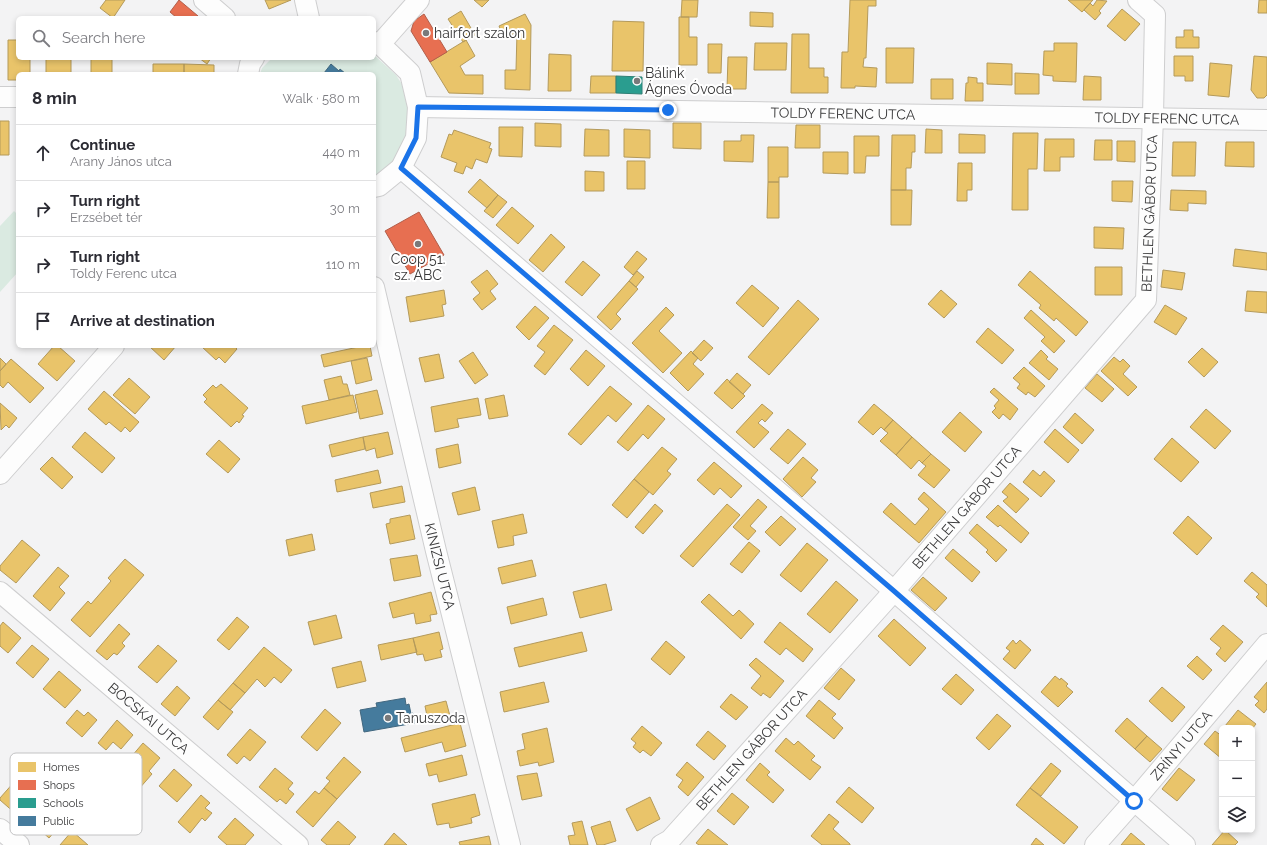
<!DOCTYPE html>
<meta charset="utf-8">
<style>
:root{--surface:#fff;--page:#f7f7f7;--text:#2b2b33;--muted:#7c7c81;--line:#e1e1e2}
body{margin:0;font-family:Raleway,sans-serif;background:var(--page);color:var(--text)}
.controls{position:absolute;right:12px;bottom:12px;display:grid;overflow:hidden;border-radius:6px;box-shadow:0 2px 6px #0003}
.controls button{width:36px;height:36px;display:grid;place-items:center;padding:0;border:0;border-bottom:1px solid var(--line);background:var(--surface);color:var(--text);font:20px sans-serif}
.stop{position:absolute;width:12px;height:12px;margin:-9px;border:3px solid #1a73e8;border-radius:50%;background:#fff}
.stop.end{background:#1a73e8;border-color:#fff;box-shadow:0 1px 4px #0008}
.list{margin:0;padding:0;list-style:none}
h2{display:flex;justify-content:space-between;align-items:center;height:52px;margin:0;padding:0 16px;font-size:17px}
h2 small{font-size:13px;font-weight:400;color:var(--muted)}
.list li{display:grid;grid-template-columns:26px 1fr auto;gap:12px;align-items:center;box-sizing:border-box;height:56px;padding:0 16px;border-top:1px solid var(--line)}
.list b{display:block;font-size:15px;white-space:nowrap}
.list p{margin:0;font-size:13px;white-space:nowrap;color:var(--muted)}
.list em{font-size:13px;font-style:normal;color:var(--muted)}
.icon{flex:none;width:22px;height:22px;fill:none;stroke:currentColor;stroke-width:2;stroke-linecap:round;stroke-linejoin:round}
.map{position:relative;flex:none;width:1267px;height:845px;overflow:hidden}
.search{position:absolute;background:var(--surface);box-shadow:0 2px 6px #0003;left:16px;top:16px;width:360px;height:44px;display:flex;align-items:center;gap:10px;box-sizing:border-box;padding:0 14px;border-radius:6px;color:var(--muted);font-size:15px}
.panel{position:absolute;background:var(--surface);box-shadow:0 2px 6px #0003;left:16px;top:72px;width:360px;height:276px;border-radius:6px}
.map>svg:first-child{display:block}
.green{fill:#daeae1}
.homes{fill:#e9c46a;stroke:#b49a5b}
.shops{fill:#e76f51;stroke:#b25e4a}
.schools{fill:#2a9d8f;stroke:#2e7f75}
.public{fill:#457b9d;stroke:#41677f}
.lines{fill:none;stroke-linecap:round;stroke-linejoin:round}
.minor-casing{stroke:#cececf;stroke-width:22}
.minor{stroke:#fdfdfd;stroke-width:20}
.route{stroke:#1a73e8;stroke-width:5}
.poi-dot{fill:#79797a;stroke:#fff;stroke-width:1.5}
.labels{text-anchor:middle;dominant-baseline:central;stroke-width:4;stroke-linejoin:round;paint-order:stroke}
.poi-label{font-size:14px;fill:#383839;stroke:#fff;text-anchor:start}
.street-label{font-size:14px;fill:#383839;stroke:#fff}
.key{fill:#fff;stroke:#c3c3c4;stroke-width:1}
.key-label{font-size:11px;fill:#383839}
</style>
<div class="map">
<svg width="1267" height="845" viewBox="0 0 1267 845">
<rect width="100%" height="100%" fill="#f3f3f4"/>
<path class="green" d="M 374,55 L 396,75 L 407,92 L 413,114 L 401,156 L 374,178 L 374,74 L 260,74 L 262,68 L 272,58 L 374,58 Z
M 14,211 L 18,215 L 18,272 L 0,292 L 0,226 Z"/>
<path class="homes" d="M 106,0 L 125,0 L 113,18 L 100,8 Z
M 265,0 L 291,0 L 269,9 Z
M 474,0 L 489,0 L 482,7 Z
M 682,0 L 698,0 L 697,17 L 681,17 Z
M 850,0 L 876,0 L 876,6 L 868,6 L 866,58 L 864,58 L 863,67 L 877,68 L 876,87 L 855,86 L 855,88 L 841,88 L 842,52 L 848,52 Z
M 1068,0 L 1093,0 L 1082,12 Z
M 1097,0 L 1107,1 L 1099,11 L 1101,13 L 1095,20 L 1084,10 L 1090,3 L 1093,6 Z
M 1259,0 L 1267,0 L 1267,13 L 1258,13 Z
M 1122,9 L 1140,24 L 1125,41 L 1107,26 Z
M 461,11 L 475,35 L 463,42 L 448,19 Z
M 750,12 L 773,13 L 773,27 L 750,26 Z
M 525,14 L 531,25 L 530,90 L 505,89 L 505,70 L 516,70 L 517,32 L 504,38 L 499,26 Z
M 679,17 L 689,17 L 689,37 L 697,37 L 697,65 L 679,65 Z
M 613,21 L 644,22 L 643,71 L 612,71 Z
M 1184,30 L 1193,30 L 1193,37 L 1199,37 L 1199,48 L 1176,48 L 1176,37 L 1184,37 Z
M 792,34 L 809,34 L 809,68 L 824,68 L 824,77 L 828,77 L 828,93 L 791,93 Z
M 8,40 L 18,40 L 18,58 L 30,58 L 30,74 L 18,74 L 18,80 L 8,80 Z
M 466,40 L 475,56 L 460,66 L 465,75 L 483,75 L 483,94 L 449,93 L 430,62 Z
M 755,43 L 787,43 L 786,70 L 754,70 Z
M 1054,43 L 1077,43 L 1076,82 L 1053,81 L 1053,76 L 1043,75 L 1044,51 L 1054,51 Z
M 708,44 L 722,44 L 721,73 L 708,73 Z
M 886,48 L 914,48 L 913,83 L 886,83 Z
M 549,54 L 571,55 L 571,91 L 548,91 Z
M 1174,56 L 1193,56 L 1193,81 L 1185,81 L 1185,76 L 1174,76 Z
M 1254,56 L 1267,57 L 1267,95 L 1264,98 L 1257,98 L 1251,90 Z
M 728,57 L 747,57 L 746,89 L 727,89 Z
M 46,58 L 71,58 L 71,74 L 46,74 Z
M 91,58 L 112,58 L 112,74 L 91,74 Z
M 199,58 L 211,58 L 207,64 Z
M 987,63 L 1012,64 L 1012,85 L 987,84 Z
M 1210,63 L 1232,65 L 1229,97 L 1208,95 Z
M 153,64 L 184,64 L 184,74 L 153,74 Z
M 184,64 L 214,65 L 214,74 L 184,74 Z
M 1015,73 L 1039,74 L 1039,94 L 1015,94 Z
M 591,76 L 616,76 L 616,93 L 590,93 Z
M 1084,76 L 1101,77 L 1101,100 L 1083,100 Z
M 968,77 L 977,78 L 977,83 L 983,83 L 983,101 L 965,101 L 966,83 L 968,83 Z
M 931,79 L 953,79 L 953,99 L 931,99 Z
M 0,121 L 9,121 L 9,155 L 0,155 Z
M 535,123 L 561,124 L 561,147 L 535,146 Z
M 673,123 L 701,123 L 701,149 L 673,148 Z
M 796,125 L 820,125 L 820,148 L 795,148 Z
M 499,127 L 523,127 L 522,157 L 499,156 Z
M 585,129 L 609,130 L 609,156 L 584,156 Z
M 624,129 L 650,130 L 650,158 L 624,157 Z
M 926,129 L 942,130 L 942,153 L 925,153 Z
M 454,130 L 491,143 L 489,148 L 492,149 L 487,163 L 476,159 L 472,169 L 466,166 L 463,174 L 454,171 L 457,163 L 441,157 L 449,134 L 452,135 Z
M 1013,133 L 1038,133 L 1037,169 L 1028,169 L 1028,210 L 1012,210 Z
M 959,134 L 985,135 L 985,153 L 959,153 Z
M 741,135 L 754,135 L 753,162 L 724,161 L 724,141 L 741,141 Z
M 892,135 L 915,135 L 915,152 L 912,152 L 911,168 L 906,168 L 906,190 L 891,190 Z
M 854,136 L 879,136 L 879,156 L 866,156 L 865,173 L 854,173 Z
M 1045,139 L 1074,139 L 1074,157 L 1060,157 L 1060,171 L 1044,171 Z
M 1095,140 L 1112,140 L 1112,160 L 1094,160 Z
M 1117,141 L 1135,141 L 1135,162 L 1117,161 Z
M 1173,142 L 1196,142 L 1195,176 L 1172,176 Z
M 1226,142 L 1254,142 L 1254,167 L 1225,166 Z
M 768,147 L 788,147 L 788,177 L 779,177 L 779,182 L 768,182 Z
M 823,152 L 848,152 L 848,174 L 823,173 Z
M 627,161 L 645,161 L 645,189 L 627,189 Z
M 958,163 L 972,163 L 972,190 L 967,190 L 967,201 L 957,201 Z
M 585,171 L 604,172 L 604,191 L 585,191 Z
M 480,179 L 498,195 L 487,208 L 468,192 Z
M 1112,181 L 1133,181 L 1132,202 L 1112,201 Z
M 768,182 L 779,182 L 779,218 L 767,218 Z
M 891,190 L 912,190 L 911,225 L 891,225 Z
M 1171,190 L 1206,191 L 1206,204 L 1188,203 L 1188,211 L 1170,210 Z
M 498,195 L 507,202 L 493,218 L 484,211 Z
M 512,207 L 534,226 L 518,244 L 496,225 Z
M 1094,227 L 1124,228 L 1123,249 L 1094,248 Z
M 551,234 L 565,247 L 543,272 L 529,260 Z
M 1235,249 L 1267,253 L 1267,270 L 1233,266 Z
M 637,251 L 647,259 L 633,275 L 624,267 Z
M 583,261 L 600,275 L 582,296 L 565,282 Z
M 1095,267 L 1122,267 L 1122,295 L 1095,295 Z
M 487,270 L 498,284 L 490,291 L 496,299 L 482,310 L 473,299 L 480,293 L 471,282 Z
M 1163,270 L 1185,273 L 1182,290 L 1161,287 Z
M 637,271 L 644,277 L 636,287 L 629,281 Z
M 1030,271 L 1088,322 L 1076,336 L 1056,318 L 1054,321 L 1039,308 L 1041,305 L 1018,285 Z
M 629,281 L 638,289 L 616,314 L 621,319 L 611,330 L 597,317 Z
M 752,285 L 779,308 L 763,327 L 736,303 Z
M 444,290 L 446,304 L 442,305 L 444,316 L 410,322 L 406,297 Z
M 941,290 L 957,304 L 944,318 L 928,304 Z
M 1247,291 L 1267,292 L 1267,313 L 1245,311 Z
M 798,300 L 819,319 L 769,375 L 748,357 Z
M 1165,305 L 1187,318 L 1176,335 L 1154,322 Z
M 535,306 L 549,318 L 529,340 L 516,327 Z
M 666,307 L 674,315 L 659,331 L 682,353 L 663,373 L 632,343 Z
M 1031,310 L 1065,341 L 1054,353 L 1041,341 L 1045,337 L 1024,318 Z
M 554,325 L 573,340 L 545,375 L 534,366 L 545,352 L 537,346 Z
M 988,328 L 1014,350 L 1002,364 L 976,342 Z
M 704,340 L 713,348 L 701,361 L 692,353 Z
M 54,346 L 58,346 L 75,361 L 57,381 L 38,364 Z
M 149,346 L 176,346 L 164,360 Z
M 201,346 L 234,346 L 237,349 L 225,363 L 219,357 L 216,360 Z
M 363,346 L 370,346 L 372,356 L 324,367 L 321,355 Z
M 1202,348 L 1218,362 L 1204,377 L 1188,362 Z
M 586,350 L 605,366 L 588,386 L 570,369 Z
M 1041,350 L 1048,357 L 1046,359 L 1058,369 L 1049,380 L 1029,363 Z
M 691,351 L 698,358 L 693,364 L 704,374 L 688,391 L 670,373 Z
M 473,352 L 488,375 L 475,384 L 459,361 Z
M 439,354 L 444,378 L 425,382 L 419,358 Z
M 1114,357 L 1120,362 L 1123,359 L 1130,366 L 1123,374 L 1137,387 L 1128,396 L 1101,371 Z
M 0,358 L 6,364 L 0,371 Z
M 367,358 L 372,380 L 356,384 L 351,361 Z
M 11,359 L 44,388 L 30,403 L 8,382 L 3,388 L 0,385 L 0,371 Z
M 1024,367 L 1045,386 L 1035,397 L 1028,392 L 1026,395 L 1017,388 L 1020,384 L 1013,378 Z
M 737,373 L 751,385 L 743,394 L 729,382 Z
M 1097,374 L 1114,389 L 1102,402 L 1085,388 Z
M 341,376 L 343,384 L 347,384 L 350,395 L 329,400 L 324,380 Z
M 129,378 L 150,397 L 135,414 L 113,395 Z
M 727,379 L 745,396 L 732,409 L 714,393 Z
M 221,384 L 248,408 L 242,415 L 244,416 L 239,423 L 237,421 L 231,427 L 204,402 L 207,399 L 203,395 L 213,385 L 216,388 Z
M 610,386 L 632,404 L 616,422 L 608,415 L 581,445 L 568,434 Z
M 994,388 L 1018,409 L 1010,420 L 1003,414 L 999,419 L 992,412 L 996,408 L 994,406 L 999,400 L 990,392 Z
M 377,390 L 383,414 L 360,419 L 355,395 Z
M 104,391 L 139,422 L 130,432 L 125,427 L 121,432 L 109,422 L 106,425 L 88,409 Z
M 353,395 L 357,412 L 306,424 L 302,406 Z
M 504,395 L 508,416 L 489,419 L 485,399 Z
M 478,398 L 481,415 L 457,419 L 459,427 L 435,432 L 431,407 Z
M 0,403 L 17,418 L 9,428 L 6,425 L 1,430 Z
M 762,404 L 773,413 L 765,422 L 762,419 L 758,423 L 769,432 L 754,448 L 736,432 Z
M 874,404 L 893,420 L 884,430 L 881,427 L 873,435 L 858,422 Z
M 648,405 L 665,419 L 648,439 L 643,434 L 628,451 L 617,442 Z
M 1206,409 L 1231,431 L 1215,449 L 1190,427 Z
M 960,412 L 982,432 L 965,452 L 942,432 Z
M 1075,413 L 1094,430 L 1082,444 L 1063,427 Z
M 893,420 L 912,437 L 896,455 L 880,441 L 888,433 L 884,430 Z
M 788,429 L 806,444 L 788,464 L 770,449 Z
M 1055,429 L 1079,450 L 1068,463 L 1044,442 Z
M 85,432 L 115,458 L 102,473 L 72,447 Z
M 388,432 L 393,454 L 377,458 L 375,448 L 366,451 L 363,437 Z
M 363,437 L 365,449 L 332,457 L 329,445 Z
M 912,437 L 931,454 L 922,463 L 919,460 L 911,469 L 896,455 Z
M 1172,438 L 1199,462 L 1181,482 L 1154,459 Z
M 219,440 L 240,459 L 228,473 L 206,454 Z
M 458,444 L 461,463 L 439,468 L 436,449 Z
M 662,447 L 677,459 L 667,471 L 671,474 L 653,495 L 634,479 Z
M 931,454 L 950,470 L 934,488 L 918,475 L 926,466 L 922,463 Z
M 52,457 L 73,477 L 62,489 L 40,469 Z
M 803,457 L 818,470 L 811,478 L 816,482 L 802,497 L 783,479 Z
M 714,462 L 742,486 L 731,498 L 720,488 L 714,495 L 697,480 Z
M 378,470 L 381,483 L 337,492 L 335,480 Z
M 1033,470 L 1040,476 L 1044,471 L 1055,481 L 1041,497 L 1023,482 Z
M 634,479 L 649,492 L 627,518 L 612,505 Z
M 1010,483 L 1029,499 L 1016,513 L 1003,501 L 1008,497 L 1002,492 Z
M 402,486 L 405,502 L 373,508 L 370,493 Z
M 475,487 L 480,510 L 458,515 L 452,493 Z
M 924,492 L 946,512 L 919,543 L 883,512 L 891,503 L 915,525 L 929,509 L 918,499 Z
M 758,499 L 767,507 L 750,526 L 756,531 L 748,540 L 733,527 Z
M 655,504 L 663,511 L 643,534 L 635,527 Z
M 727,504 L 740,515 L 693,567 L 680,556 Z
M 998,505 L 1029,533 L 1021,543 L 1000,525 L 998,527 L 986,517 Z
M 523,514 L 527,533 L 513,536 L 514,545 L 498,548 L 492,521 Z
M 410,515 L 415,539 L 390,544 L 386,524 L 390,523 L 390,519 Z
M 781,516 L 796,529 L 780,546 L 765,532 Z
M 1188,516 L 1212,538 L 1197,555 L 1173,533 Z
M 977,524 L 1007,550 L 996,562 L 986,552 L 988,550 L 969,533 Z
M 312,534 L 315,550 L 289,556 L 286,540 Z
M 22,540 L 40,555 L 16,583 L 0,570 L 0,566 Z
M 749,542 L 760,551 L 742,573 L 730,564 Z
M 807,543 L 828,560 L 801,592 L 780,575 Z
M 953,549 L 980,572 L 972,582 L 945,558 Z
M 417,555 L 421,576 L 394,581 L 390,559 Z
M 125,559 L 144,575 L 90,637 L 71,620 L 88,601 L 91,604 L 111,581 L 108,578 Z
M 532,560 L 536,576 L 502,584 L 498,568 Z
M 58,567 L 69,576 L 59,587 L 65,593 L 50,611 L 33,596 Z
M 1252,572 L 1267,585 L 1267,607 L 1256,597 L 1259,594 L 1244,581 Z
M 923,577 L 947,598 L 935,611 L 911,590 Z
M 836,581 L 858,600 L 830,633 L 807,614 Z
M 606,584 L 612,610 L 580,618 L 573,592 Z
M 431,592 L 437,614 L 430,615 L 431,621 L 416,624 L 414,613 L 393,618 L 389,603 Z
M 709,594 L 733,616 L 739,610 L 754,624 L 741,639 L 701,602 Z
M 543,598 L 547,615 L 511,624 L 507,607 Z
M 336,615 L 342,638 L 314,645 L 308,622 Z
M 237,617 L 249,627 L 229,650 L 217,640 Z
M 894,619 L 926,648 L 910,666 L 878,636 Z
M 3,622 L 21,638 L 8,653 L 0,646 L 0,626 Z
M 780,622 L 813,649 L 803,662 L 786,648 L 780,655 L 764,642 Z
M 119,624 L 130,634 L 122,643 L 125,646 L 117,655 L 114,653 L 107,660 L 96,651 Z
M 1223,625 L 1243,642 L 1225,662 L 1216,654 L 1221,648 L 1210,639 Z
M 439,632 L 443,649 L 440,650 L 442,657 L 425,661 L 423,654 L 417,655 L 413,638 Z
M 582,632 L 587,651 L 519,667 L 514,648 Z
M 413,638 L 417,652 L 381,660 L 378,645 Z
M 1013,640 L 1016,644 L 1020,640 L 1031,650 L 1015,669 L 1003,659 L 1010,651 L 1006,648 Z
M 666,641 L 685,657 L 670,675 L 651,659 Z
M 32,645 L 49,659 L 33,678 L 16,663 Z
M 158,645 L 177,661 L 157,683 L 138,667 Z
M 264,647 L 292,670 L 281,683 L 274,677 L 265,687 L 257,679 L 245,693 L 233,683 Z
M 1197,656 L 1212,670 L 1203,680 L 1187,666 Z
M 756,658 L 784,681 L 770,698 L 763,693 L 761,696 L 751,688 L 761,676 L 749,665 Z
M 361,661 L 366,681 L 337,688 L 332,668 Z
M 841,668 L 855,680 L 839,700 L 824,688 Z
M 59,671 L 81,690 L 65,708 L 43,689 Z
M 956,674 L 974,690 L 961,705 L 942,689 Z
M 1055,676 L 1060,680 L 1061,678 L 1068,684 L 1066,686 L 1073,692 L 1058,707 L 1041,692 Z
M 544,682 L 549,702 L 504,712 L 500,692 Z
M 1267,682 L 1267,709 L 1264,713 L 1255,705 L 1259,701 L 1254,697 Z
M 233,683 L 245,693 L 230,710 L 218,700 Z
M 177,686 L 190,698 L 175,716 L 161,704 Z
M 1162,687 L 1185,707 L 1172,722 L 1149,701 Z
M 731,694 L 748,707 L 736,720 L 720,707 Z
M 218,700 L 233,712 L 218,730 L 203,717 Z
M 819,700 L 836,714 L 832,718 L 843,728 L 834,739 L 806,716 Z
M 446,701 L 450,716 L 428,721 L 425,706 Z
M 325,709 L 341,723 L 317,751 L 301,737 Z
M 77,710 L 84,716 L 88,712 L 97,720 L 82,737 L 66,723 Z
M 1238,710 L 1256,724 L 1252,729 L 1227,728 L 1225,726 Z
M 997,714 L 1011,726 L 989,750 L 976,738 Z
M 1127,718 L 1147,736 L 1135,749 L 1115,731 Z
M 117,720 L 133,735 L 121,749 L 113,742 L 106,750 L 98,743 Z
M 460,723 L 466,746 L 445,752 L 442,742 L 405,752 L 401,738 Z
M 642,726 L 662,743 L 651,756 L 643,750 L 640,753 L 633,747 L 636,743 L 631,739 Z
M 547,728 L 554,762 L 539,766 L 538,762 L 520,766 L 517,751 L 525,749 L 522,734 Z
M 250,729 L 266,742 L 250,761 L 244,756 L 237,764 L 227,755 Z
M 708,731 L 726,746 L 714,760 L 696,745 Z
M 1215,731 L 1222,736 L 1222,759 L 1204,744 Z
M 1147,736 L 1162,749 L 1150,762 L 1135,749 Z
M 786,738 L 794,745 L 798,741 L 815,756 L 811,760 L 821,767 L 810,780 L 775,751 Z
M 143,743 L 160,758 L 149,771 L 152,774 L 138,790 L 129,782 L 125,786 L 114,777 Z
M 462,755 L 467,775 L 439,782 L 437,774 L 429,776 L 426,764 Z
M 344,757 L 361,772 L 337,799 L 324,788 L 330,781 L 326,778 Z
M 687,762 L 704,777 L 688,796 L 678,787 L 683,780 L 676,775 Z
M 760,763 L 770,772 L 767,775 L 784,790 L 773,803 L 746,780 Z
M 1051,763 L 1061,771 L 1041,796 L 1030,788 Z
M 275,768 L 293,783 L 288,789 L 294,794 L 286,804 L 280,799 L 277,802 L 259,787 Z
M 1179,768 L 1195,780 L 1177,801 L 1162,789 Z
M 174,769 L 192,785 L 177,802 L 159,786 Z
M 537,773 L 542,796 L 522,800 L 517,776 Z
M 15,781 L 31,796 L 16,814 L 0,800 L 0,798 Z
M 849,787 L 874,808 L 862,823 L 836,802 Z
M 324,788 L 337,799 L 313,827 L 296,812 L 315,791 L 319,794 Z
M 1030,788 L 1078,827 L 1064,844 L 1016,805 Z
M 732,793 L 749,807 L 734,825 L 717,811 Z
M 54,794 L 63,802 L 56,810 L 66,819 L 49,838 L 30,821 Z
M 475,794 L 480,815 L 471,818 L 472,823 L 450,828 L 449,823 L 437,825 L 432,804 Z
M 201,795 L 210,803 L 205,808 L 212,813 L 205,821 L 202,818 L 190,833 L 178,822 Z
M 650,797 L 660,819 L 637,831 L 626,809 Z
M 829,814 L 839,822 L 833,829 L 850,844 L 850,845 L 822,845 L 811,836 Z
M 235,818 L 254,835 L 245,845 L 227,845 L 218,837 Z
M 338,821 L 356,837 L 349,845 L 327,845 L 321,840 Z
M 582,821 L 588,845 L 570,845 L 568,836 L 575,835 L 572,823 Z
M 610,821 L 616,841 L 603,845 L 597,845 L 591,827 Z
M 708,829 L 728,845 L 699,845 L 696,843 Z
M 1225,830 L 1238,842 L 1235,845 L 1212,845 Z
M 72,831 L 88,845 L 60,845 Z
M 394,833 L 407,845 L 384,845 Z
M 1131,833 L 1145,845 L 1121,845 Z
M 489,836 L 491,845 L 460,845 L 459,842 Z
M 1036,838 L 1044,845 L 1031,845 Z"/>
<path class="shops" d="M 179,0 L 198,16 L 196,18 L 177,18 L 170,12 Z
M 424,14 L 447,52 L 430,62 L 411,31 L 414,21 Z
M 419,212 L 444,255 L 410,274 L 385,231 Z"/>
<path class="schools" d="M 616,76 L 642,77 L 642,94 L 616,93 Z"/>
<path class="public" d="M 331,64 L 339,71 L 340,69 L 346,74 L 325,74 L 324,73 Z
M 405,698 L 406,705 L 409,704 L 411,714 L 413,713 L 415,723 L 364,732 L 360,710 L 377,707 L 376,703 Z"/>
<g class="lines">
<defs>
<g id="minor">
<path d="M 204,0 L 225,18"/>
<path d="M 305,0 L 309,18"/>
<path d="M 374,42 L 380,44 L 410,73 L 418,107 L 416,138 L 401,168 L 379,186 L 374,187"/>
<path d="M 380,44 L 419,0"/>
<path d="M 248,74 L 250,64 L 254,58"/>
<path d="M 0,97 L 18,97"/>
<path id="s1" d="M 418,107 L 1267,120"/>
<path d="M 401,168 L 894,591 L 1185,845"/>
<path id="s2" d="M 374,287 L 436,551 L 510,845"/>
<path d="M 0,474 L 114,346"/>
<path id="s3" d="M 0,592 L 298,845"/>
<path d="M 0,829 L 19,845"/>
<path id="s4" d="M 661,845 L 670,840 L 894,591 L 1146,300 L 1153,117 L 1155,15 L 1138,0"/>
<path id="s5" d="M 1095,845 L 1134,801 L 1267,644"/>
</g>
</defs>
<use href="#minor" class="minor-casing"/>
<use href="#minor" class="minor"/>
</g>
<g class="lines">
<path class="route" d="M 668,110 L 418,107 L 416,138 L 401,168 L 894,591 L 1134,801"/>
</g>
<g class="poi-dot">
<circle cx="426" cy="33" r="4"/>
<circle cx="637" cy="81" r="4"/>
<circle cx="418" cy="244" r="4"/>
<circle cx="388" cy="718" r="4"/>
</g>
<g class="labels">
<g class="poi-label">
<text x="434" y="33">hairfort szalon</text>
<text x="645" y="73">Bálink<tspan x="645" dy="16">Ágnes Óvoda</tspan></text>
<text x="418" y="259" text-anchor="middle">Coop 51.<tspan x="418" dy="16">sz. ABC</tspan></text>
<text x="396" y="718">Tanuszoda</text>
</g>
<g class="street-label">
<text stroke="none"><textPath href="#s1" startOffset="425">TOLDY FERENC UTCA</textPath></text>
<text stroke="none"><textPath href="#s1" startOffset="749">TOLDY FERENC UTCA</textPath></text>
<text stroke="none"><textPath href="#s4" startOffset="817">BETHLEN GÁBOR UTCA</textPath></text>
<text stroke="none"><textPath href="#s4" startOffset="456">BETHLEN GÁBOR UTCA</textPath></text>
<text stroke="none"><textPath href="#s2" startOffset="287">KINIZSI UTCA</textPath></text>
<text stroke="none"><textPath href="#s3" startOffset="195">BOCSKAI UTCA</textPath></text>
<text stroke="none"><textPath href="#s5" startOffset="132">ZRÍNYI UTCA</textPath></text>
<text stroke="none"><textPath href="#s4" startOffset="132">BETHLEN GÁBOR UTCA</textPath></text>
</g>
</g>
<rect x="10" y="753" width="132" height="82" rx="6" class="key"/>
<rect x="18" y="762" width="18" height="10" fill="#e9c46a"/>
<rect x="18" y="780" width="18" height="10" fill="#e76f51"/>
<rect x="18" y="798" width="18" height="10" fill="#2a9d8f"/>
<rect x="18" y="816" width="18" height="10" fill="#457b9d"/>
<g class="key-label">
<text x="43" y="771">Homes</text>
<text x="43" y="789">Shops</text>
<text x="43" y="807">Schools</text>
<text x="43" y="825">Public</text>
</g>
</svg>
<div class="controls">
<button>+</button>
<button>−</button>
<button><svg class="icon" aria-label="layers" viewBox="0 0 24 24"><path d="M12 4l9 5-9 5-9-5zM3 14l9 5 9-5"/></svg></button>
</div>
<div class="stop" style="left:1134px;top:801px"></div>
<div class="stop end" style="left:668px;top:110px"></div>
<div class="search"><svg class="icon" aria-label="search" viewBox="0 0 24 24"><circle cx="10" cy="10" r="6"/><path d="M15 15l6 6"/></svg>Search here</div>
<section class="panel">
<h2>8 min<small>Walk · 580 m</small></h2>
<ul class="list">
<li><svg class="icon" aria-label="ahead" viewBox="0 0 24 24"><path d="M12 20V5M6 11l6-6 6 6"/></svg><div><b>Continue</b><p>Arany János utca</p></div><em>440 m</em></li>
<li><svg class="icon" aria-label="right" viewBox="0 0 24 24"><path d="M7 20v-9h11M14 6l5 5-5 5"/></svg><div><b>Turn right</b><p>Erzsébet tér</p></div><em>30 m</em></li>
<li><svg class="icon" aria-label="right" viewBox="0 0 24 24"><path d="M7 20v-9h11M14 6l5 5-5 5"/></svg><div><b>Turn right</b><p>Toldy Ferenc utca</p></div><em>110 m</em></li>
<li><svg class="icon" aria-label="arrive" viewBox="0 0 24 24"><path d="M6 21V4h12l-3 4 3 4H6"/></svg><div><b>Arrive at destination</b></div></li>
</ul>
</section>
</div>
